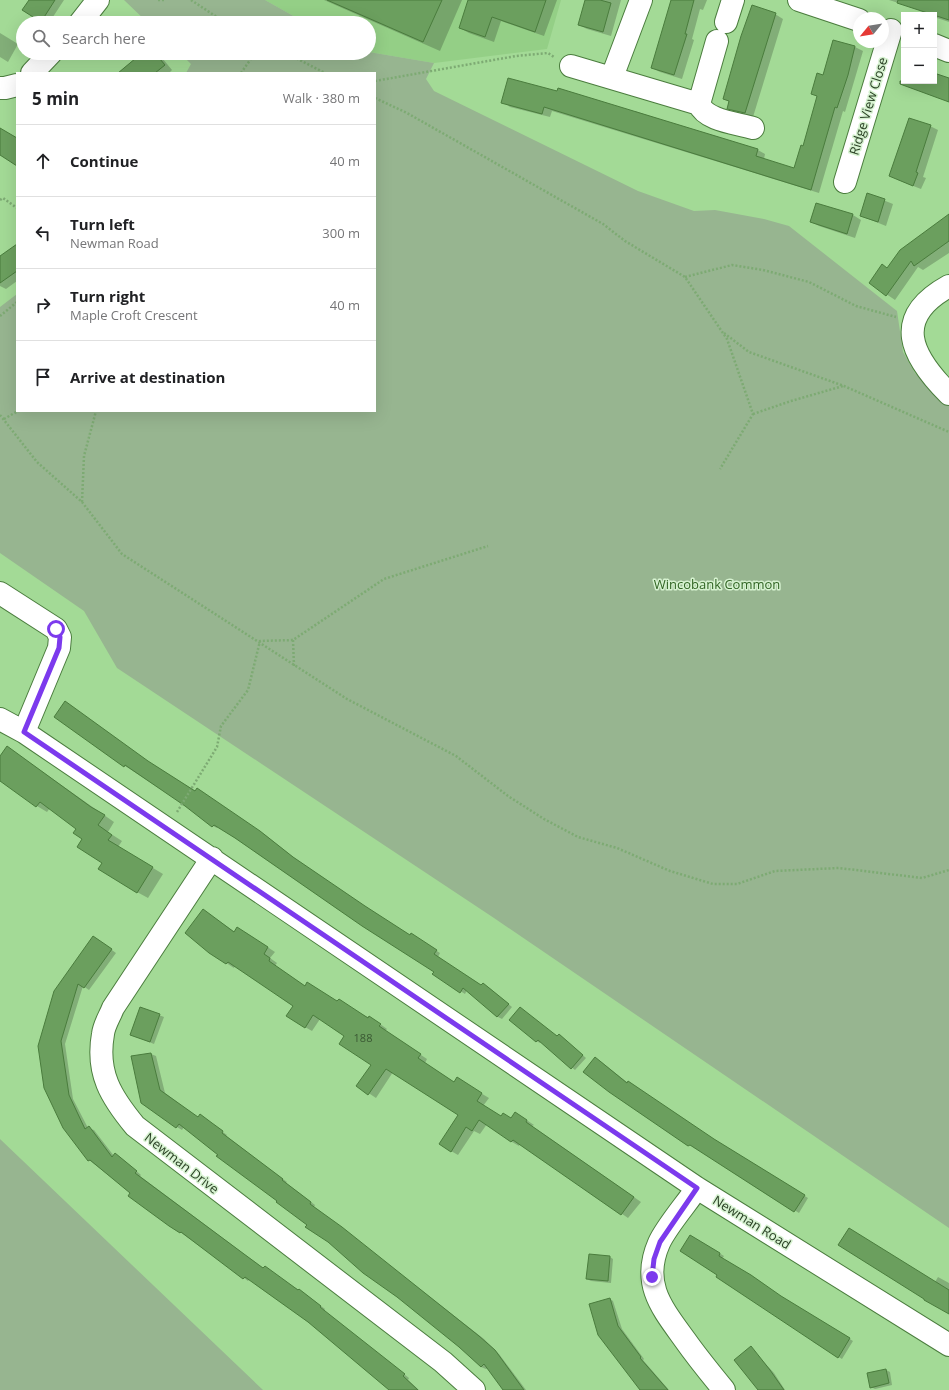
<!DOCTYPE html>
<meta charset="utf-8">
<style>
:root{--surface:#fff;--page:#f6f6f6;--text:#202124;--muted:#757577;--line:#e0e0e0}
body{margin:0;font-family:"Open Sans",sans-serif;background:var(--page);color:var(--text)}
.controls{position:absolute;right:12px;top:12px;display:grid;overflow:hidden;border-radius:0px;box-shadow:0 4px 16px #0002}
.controls button{width:36px;height:36px;display:grid;place-items:center;padding:0;border:0;border-bottom:1px solid var(--line);background:var(--surface);color:var(--text);font:20px sans-serif}
.compass{position:absolute;left:853px;top:12px;width:36px;height:36px;border-radius:50%;background:var(--surface);box-shadow:0 4px 16px #0002;rotate:240deg}
.stop{position:absolute;width:12px;height:12px;margin:-9px;border:3px solid #7c3aed;border-radius:50%;background:#fff}
.stop.end{background:#7c3aed;border-color:#fff;box-shadow:0 1px 4px #0008}
.list{margin:0;padding:0;list-style:none}
h2{display:flex;justify-content:space-between;align-items:center;height:52px;margin:0;padding:0 16px;font-size:17px}
h2 small{font-size:13px;font-weight:400;color:var(--muted)}
.list li{display:grid;grid-template-columns:26px 1fr auto;gap:12px;align-items:center;box-sizing:border-box;height:72px;padding:0 16px;border-top:1px solid var(--line)}
.list b{display:block;font-size:15px;white-space:nowrap}
.list p{margin:0;font-size:13px;white-space:nowrap;color:var(--muted)}
.list em{font-size:13px;font-style:normal;color:var(--muted)}
.icon{flex:none;width:22px;height:22px;fill:none;stroke:currentColor;stroke-width:2;stroke-linecap:round;stroke-linejoin:round}
.map{position:relative;flex:none;width:949px;height:1390px;overflow:hidden}
.search{position:absolute;background:var(--surface);box-shadow:0 4px 16px #0002;left:16px;top:16px;width:360px;height:44px;display:flex;align-items:center;gap:10px;box-sizing:border-box;padding:0 14px;border-radius:22px;color:var(--muted);font-size:15px}
.panel{position:absolute;background:var(--surface);box-shadow:0 4px 16px #0002;left:16px;top:72px;width:360px;height:340px;border-radius:0px}
.map>svg:first-child{display:block}
.built{fill:#94cf86}
.green{fill:#97b590}
.shadow{fill:#0003}
.building{fill:#6b9f5e;stroke:#4a7c3d}
.lines{fill:none;stroke-linecap:round;stroke-linejoin:round}
.minor-casing{stroke:#4b7d3e;stroke-width:24}
.path{stroke:#7daa73;stroke-width:2.5;stroke-dasharray:2 2;stroke-linecap:butt}
.minor{stroke:#fff;stroke-width:22}
.route{stroke:#7c3aed;stroke-width:5}
.labels{text-anchor:middle;dominant-baseline:central;stroke-width:3;stroke-linejoin:round;paint-order:stroke}
.number-label{font-size:11px;fill:#3a5833}
.street-label{font-size:13px;fill:#2a4025;stroke:#d6f2d0}
.park-label{font-size:13px;fill:#316524;stroke:#d6f2d0}
</style>
<div class="map">
<svg width="949" height="1390" viewBox="0 0 949 1390">
<rect width="100%" height="100%" fill="#a3da96"/>
<path class="built" d="M 265,0 L 561,0 L 547,49 L 434,63 L 369,52 L 369,23 L 306,23 Z"/>
<path class="green" d="M 124,0 L 265,0 L 306,23 L 148,23 Z
M 369,52 L 434,63 L 426,79 L 434,91 L 638,191 L 694,211 L 715,210 L 764,219 L 789,226 L 897,311 L 903,352 L 915,373 L 949,403 L 949,1228 L 494,918 L 117,668 L 84,611 L 0,553 L 0,307 L 17,294 L 17,411 L 375,411 L 375,73 L 186,73 L 191,64 L 180,53 Z
M 0,1139 L 263,1390 L 0,1390 Z"/>
<path class="shadow" d="M 30,0 L 64,0 L 49,23 L 41,21 Z
M 324,0 L 462,0 L 440,51 Z
M 469,0 L 557,0 L 544,36 L 501,21 L 494,42 L 469,33 L 460,28 Z
M 586,0 L 621,0 L 611,36 L 587,29 L 579,25 Z
M 673,0 L 707,0 L 703,10 L 700,9 L 692,39 L 694,40 L 682,79 L 660,72 L 652,68 Z
M 889,0 L 949,0 L 949,22 L 934,17 L 934,15 L 930,15 L 921,10 Z
M 775,14 L 783,19 L 753,117 L 736,113 L 728,108 L 730,102 L 724,99 Z
M 0,33 L 18,44 L 8,62 L 0,57 Z
M 833,41 L 855,47 L 863,51 L 845,112 L 843,111 L 819,193 L 552,111 L 550,117 L 510,107 L 503,102 L 634,113 L 635,111 L 697,132 L 758,150 L 765,154 L 764,159 L 795,169 L 804,147 L 818,96 L 812,93 L 824,77 Z
M 143,53 L 158,53 L 172,70 L 169,73 L 119,73 Z
M 930,126 L 938,130 L 923,177 L 926,178 L 921,189 L 898,180 Z
M 868,194 L 893,204 L 886,226 L 861,216 Z
M 817,204 L 853,215 L 861,220 L 855,238 L 819,226 L 811,222 Z
M 949,217 L 949,253 L 923,270 L 918,267 L 895,300 L 870,283 Z
M 17,245 L 17,281 L 6,289 L 0,286 L 0,257 Z
M 96,747 L 152,764 L 264,834 L 298,861 L 369,910 L 410,936 L 411,935 L 440,953 L 438,957 L 481,986 L 487,986 L 512,1007 L 502,1019 L 498,1017 L 467,990 L 465,994 L 434,974 L 435,971 L 235,838 L 218,827 L 217,828 L 213,826 L 185,805 Z
M 17,754 L 114,822 L 108,832 L 122,841 L 118,847 L 163,874 L 148,898 L 137,892 L 103,863 L 77,828 L 50,808 L 47,812 L 37,806 L 0,780 L 0,757 Z
M 203,910 L 235,932 L 245,932 L 275,952 L 270,958 L 277,963 L 275,966 L 306,987 L 376,1021 L 387,1029 L 385,1031 L 427,1059 L 425,1063 L 454,1083 L 464,1083 L 489,1098 L 483,1106 L 501,1117 L 511,1119 L 522,1117 L 534,1125 L 532,1126 L 641,1202 L 628,1218 L 520,1144 L 519,1146 L 512,1142 L 487,1124 L 480,1134 L 474,1131 L 458,1155 L 451,1151 L 459,1115 L 393,1072 L 376,1098 L 358,1086 L 372,1065 L 346,1036 L 320,1019 L 312,1031 L 305,1027 L 294,1006 L 235,966 L 234,968 L 209,952 Z
M 98,940 L 116,953 L 89,990 L 83,986 L 65,1044 L 73,1099 L 88,1128 L 94,1130 L 114,1156 L 120,1157 L 141,1175 L 140,1176 L 264,1269 L 304,1293 L 325,1309 L 324,1311 L 409,1378 L 408,1380 L 419,1390 L 391,1390 L 309,1322 L 250,1279 L 248,1281 L 244,1278 L 159,1217 L 131,1193 L 89,1160 L 39,1046 Z
M 141,1008 L 164,1017 L 154,1044 L 134,1036 Z
M 510,1020 L 562,1037 L 586,1058 L 575,1070 L 541,1042 L 540,1043 L 536,1041 Z
M 151,1054 L 156,1056 L 165,1093 L 198,1118 L 216,1127 L 227,1135 L 226,1136 L 287,1182 L 286,1183 L 315,1205 L 314,1207 L 484,1339 L 499,1354 L 526,1390 L 504,1390 L 488,1368 L 486,1369 L 481,1367 L 460,1346 L 279,1200 L 184,1127 L 182,1130 L 177,1127 L 142,1102 Z
M 599,1060 L 628,1083 L 718,1143 L 808,1198 L 799,1213 L 676,1136 Z
M 691,1236 L 724,1256 L 722,1259 L 784,1299 L 853,1341 L 842,1359 L 813,1342 L 814,1339 L 719,1274 Z
M 610,1257 L 613,1259 L 611,1283 L 591,1281 L 587,1279 Z
M 938,1277 L 949,1283 L 949,1313 L 935,1282 Z
M 610,1299 L 613,1301 L 622,1329 L 644,1359 L 643,1360 L 669,1390 L 641,1390 L 599,1334 Z
M 751,1348 L 774,1373 L 785,1390 L 761,1390 Z
M 886,1370 L 890,1372 L 892,1385 L 875,1389 L 871,1387 Z"/>
<path class="building" d="M 29,0 L 55,0 L 41,22 L 22,10 Z
M 327,0 L 442,0 L 423,42 Z
M 468,0 L 546,0 L 535,32 L 492,17 L 485,37 L 459,28 Z
M 585,0 L 600,0 L 611,3 L 603,32 L 578,25 Z
M 671,0 L 694,0 L 685,34 L 687,34 L 674,75 L 651,68 Z
M 898,0 L 949,0 L 949,20 L 897,3 Z
M 752,5 L 776,13 L 745,113 L 727,109 L 729,101 L 723,99 L 741,36 Z
M 833,40 L 855,46 L 848,75 L 837,108 L 835,107 L 811,190 L 544,107 L 542,114 L 501,103 L 508,78 L 557,91 L 558,88 L 758,149 L 756,156 L 794,168 L 801,145 L 803,146 L 817,96 L 811,94 L 817,73 L 823,75 Z
M 142,53 L 155,53 L 165,65 L 155,73 L 118,73 Z
M 934,73 L 949,78 L 949,102 L 900,84 L 900,81 L 934,81 Z
M 909,118 L 931,125 L 916,172 L 918,173 L 913,186 L 889,176 Z
M 0,128 L 17,138 L 17,166 L 0,155 Z
M 867,193 L 885,199 L 878,222 L 860,216 Z
M 816,203 L 853,214 L 847,234 L 810,222 Z
M 949,214 L 949,241 L 914,266 L 911,261 L 886,296 L 869,283 L 882,264 L 887,268 L 900,250 Z
M 17,244 L 17,271 L 0,283 L 0,256 Z
M 65,701 L 148,761 L 195,791 L 197,788 L 260,831 L 293,857 L 365,906 L 410,935 L 411,933 L 437,950 L 434,954 L 481,985 L 483,983 L 509,1004 L 497,1017 L 463,988 L 460,993 L 432,974 L 434,972 L 362,926 L 235,838 L 214,825 L 212,827 L 185,806 L 125,765 L 124,767 L 54,717 Z
M 7,746 L 91,807 L 105,815 L 98,825 L 112,835 L 108,840 L 153,867 L 137,893 L 98,869 L 102,863 L 77,847 L 82,839 L 73,833 L 76,829 L 40,802 L 36,807 L 0,781 L 0,756 Z
M 203,909 L 234,932 L 237,927 L 268,947 L 264,954 L 270,958 L 269,961 L 305,986 L 307,982 L 337,1001 L 339,999 L 368,1018 L 369,1016 L 381,1024 L 379,1026 L 421,1054 L 418,1058 L 454,1082 L 457,1077 L 482,1093 L 477,1101 L 501,1116 L 503,1113 L 511,1118 L 515,1112 L 527,1120 L 526,1122 L 634,1197 L 621,1215 L 513,1140 L 511,1142 L 479,1120 L 472,1131 L 466,1127 L 451,1152 L 439,1144 L 458,1115 L 386,1069 L 368,1095 L 356,1086 L 371,1065 L 339,1044 L 344,1036 L 313,1015 L 305,1028 L 286,1016 L 293,1006 L 228,962 L 226,964 L 209,953 L 185,933 Z
M 93,936 L 112,949 L 84,988 L 78,984 L 61,1041 L 69,1095 L 85,1129 L 89,1126 L 112,1157 L 115,1153 L 137,1171 L 135,1173 L 244,1254 L 263,1268 L 265,1266 L 298,1290 L 299,1289 L 321,1306 L 320,1307 L 405,1374 L 403,1376 L 418,1390 L 389,1390 L 308,1322 L 245,1277 L 243,1279 L 181,1232 L 180,1233 L 169,1226 L 128,1196 L 130,1193 L 90,1160 L 88,1161 L 63,1128 L 44,1088 L 38,1046 L 54,991 Z
M 140,1007 L 160,1014 L 150,1042 L 130,1035 Z
M 520,1007 L 557,1036 L 559,1034 L 583,1055 L 571,1069 L 538,1040 L 536,1042 L 509,1020 Z
M 151,1053 L 160,1090 L 198,1117 L 200,1114 L 212,1123 L 223,1131 L 222,1133 L 283,1179 L 282,1180 L 311,1202 L 310,1204 L 342,1227 L 479,1336 L 495,1350 L 524,1390 L 503,1390 L 484,1364 L 481,1367 L 459,1347 L 397,1297 L 363,1273 L 328,1242 L 305,1227 L 307,1225 L 276,1202 L 277,1201 L 216,1156 L 218,1155 L 179,1124 L 176,1128 L 141,1103 L 131,1056 Z
M 595,1057 L 627,1083 L 628,1081 L 714,1139 L 805,1195 L 794,1212 L 690,1145 L 688,1146 L 609,1092 L 583,1072 Z
M 849,1228 L 949,1290 L 949,1314 L 924,1300 L 924,1299 L 838,1245 Z
M 690,1235 L 720,1253 L 719,1256 L 751,1275 L 781,1296 L 850,1338 L 838,1358 L 716,1277 L 717,1275 L 680,1251 Z
M 589,1254 L 610,1256 L 608,1281 L 586,1279 Z
M 610,1298 L 618,1326 L 641,1357 L 640,1358 L 668,1390 L 640,1390 L 598,1335 L 589,1304 Z
M 751,1346 L 770,1370 L 784,1390 L 758,1390 L 734,1360 Z
M 886,1369 L 889,1383 L 870,1388 L 867,1373 Z"/>
<g class="lines">
<defs>
<path id="minor" d="M 799,0 L 859,20
M 726,22 L 733,0
M 80,23 L 98,0
M 717,41 L 699,104 C 706,121 737,123 753,128
M 934,45 L 949,51
M 571,66 L 699,104
M 32,73 L 51,53
M 612,77 L 641,0
M 0,88 L 5,88 L 17,85
M 845,182 L 891,30
M 949,286 C 891,318 911,356 949,394
M 0,593 L 56,629 L 60,637 L 59,648 L 24,732
M 0,719 L 24,732 L 697,1188 L 949,1345
M 212,858 L 113,1008 C 110,1016 104,1025 103,1034 C 96,1073 111,1097 135,1126 L 443,1362 L 474,1390
M 697,1188 C 687,1203 666,1227 659,1243 C 641,1284 662,1308 685,1340 C 697,1357 710,1373 724,1390"/>
</defs>
<use href="#minor" class="minor-casing"/>
<path class="path" d="M 158,0 L 165,0
M 191,0 L 226,23
M 286,53 L 325,73
M 241,73 L 255,53
M 375,81 L 516,56 L 548,53 L 554,57
M 375,98 L 407,113 L 603,224 L 625,241 L 685,277 L 727,339 L 753,414 L 720,469
M 0,200 L 3,198 L 17,208
M 685,277 L 732,265 L 763,270 L 809,282 L 856,306 L 896,317
M 0,316 L 17,302
M 724,333 L 749,352 L 844,386 L 949,432
M 753,414 L 791,401 L 843,386
M 0,415 L 37,462 L 82,502 L 122,554 L 347,699 L 456,756 L 508,796 L 544,819 L 578,837 L 617,848 L 670,871 L 713,884 L 737,884 L 775,871 L 839,868 L 922,878 L 949,870
M 4,419 L 18,411
M 82,502 L 84,456 L 96,411
M 293,640 L 294,666
M 177,812 L 217,747 L 221,726 L 248,690 L 260,641 L 293,640 L 384,579 L 488,546"/>
<use href="#minor" class="minor"/>
</g>
<g class="lines">
<path class="route" d="M 56,629 L 60,637 L 59,648 L 24,732 L 697,1188 L 660,1242 L 654,1259 L 652,1277"/>
</g>
<g class="labels">
<g class="number-label">
<text x="363" y="1037">188</text>
</g>
<g class="street-label">
<text transform="translate(868 106) rotate(-73)">Ridge View Close</text>
<text transform="translate(182 1163) rotate(38)">Newman Drive</text>
<text transform="translate(752 1222) rotate(32)">Newman Road</text>
</g>
<g class="park-label">
<text x="717" y="584">Wincobank Common</text>
</g>
</g>
</svg>
<div class="controls">
<button>+</button>
<button>−</button>
</div>
<svg class="compass" viewBox="-18 -18 36 36"><path d="M0-13l5 13h-10z" fill="#e53935"/><path d="M0 13l5-13h-10z" fill="#757577"/></svg>
<div class="stop" style="left:56px;top:629px"></div>
<div class="stop end" style="left:652px;top:1277px"></div>
<div class="search"><svg class="icon" aria-label="search" viewBox="0 0 24 24"><circle cx="10" cy="10" r="6"/><path d="M15 15l6 6"/></svg>Search here</div>
<section class="panel">
<h2>5 min<small>Walk · 380 m</small></h2>
<ul class="list">
<li><svg class="icon" aria-label="ahead" viewBox="0 0 24 24"><path d="M12 20V5M6 11l6-6 6 6"/></svg><div><b>Continue</b></div><em>40 m</em></li>
<li><svg class="icon" aria-label="left" viewBox="0 0 24 24"><path d="M17 20v-9H6M10 6l-5 5 5 5"/></svg><div><b>Turn left</b><p>Newman Road</p></div><em>300 m</em></li>
<li><svg class="icon" aria-label="right" viewBox="0 0 24 24"><path d="M7 20v-9h11M14 6l5 5-5 5"/></svg><div><b>Turn right</b><p>Maple Croft Crescent</p></div><em>40 m</em></li>
<li><svg class="icon" aria-label="arrive" viewBox="0 0 24 24"><path d="M6 21V4h12l-3 4 3 4H6"/></svg><div><b>Arrive at destination</b></div></li>
</ul>
</section>
</div>
